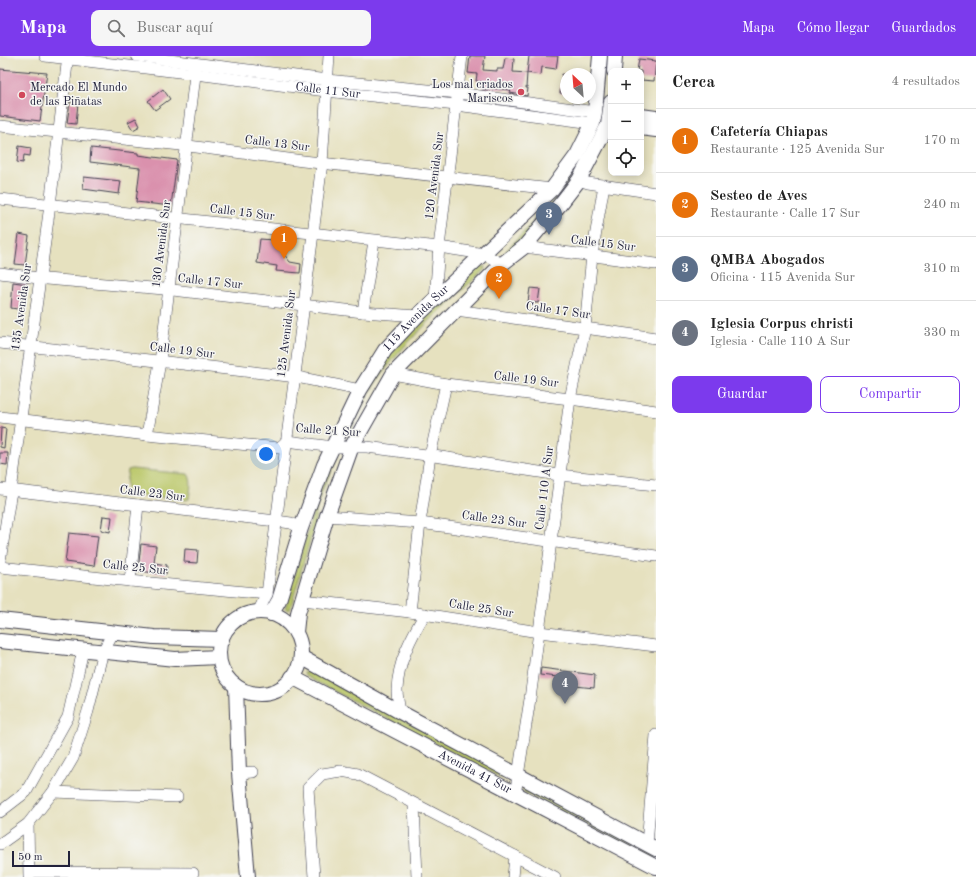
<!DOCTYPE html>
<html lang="es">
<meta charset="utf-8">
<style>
:root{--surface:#fff;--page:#f6f6f6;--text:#222;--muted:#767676;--line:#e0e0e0;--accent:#7c3aed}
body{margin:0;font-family:"Old Standard TT",serif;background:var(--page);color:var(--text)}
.controls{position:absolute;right:12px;top:12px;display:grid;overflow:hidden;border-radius:8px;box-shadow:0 2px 10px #0003}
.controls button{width:36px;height:36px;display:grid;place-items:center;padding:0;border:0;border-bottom:1px solid var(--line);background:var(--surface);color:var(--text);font:20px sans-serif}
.compass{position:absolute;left:560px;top:12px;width:36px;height:36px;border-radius:50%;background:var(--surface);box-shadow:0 2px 10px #0003;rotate:334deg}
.scale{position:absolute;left:12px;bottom:10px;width:58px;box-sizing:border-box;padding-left:4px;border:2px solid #22223b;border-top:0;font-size:11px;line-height:14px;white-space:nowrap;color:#22223b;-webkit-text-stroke:3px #f6f6f2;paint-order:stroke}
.you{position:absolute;left:266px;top:398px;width:14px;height:14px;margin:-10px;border:3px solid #fff;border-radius:50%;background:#1a73e8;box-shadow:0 0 0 6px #1a73e833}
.badge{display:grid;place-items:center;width:26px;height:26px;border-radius:50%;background:var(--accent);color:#fff;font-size:13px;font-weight:700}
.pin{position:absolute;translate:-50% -33px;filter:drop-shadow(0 1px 2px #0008)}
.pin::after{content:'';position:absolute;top:21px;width:14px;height:12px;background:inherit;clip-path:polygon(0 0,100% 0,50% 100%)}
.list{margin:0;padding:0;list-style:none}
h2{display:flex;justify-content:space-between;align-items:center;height:52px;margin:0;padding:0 16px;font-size:17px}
h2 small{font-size:13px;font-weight:400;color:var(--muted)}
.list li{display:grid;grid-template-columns:26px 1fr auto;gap:12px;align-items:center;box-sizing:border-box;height:64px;padding:0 16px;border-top:1px solid var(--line)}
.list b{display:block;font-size:15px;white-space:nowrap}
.list p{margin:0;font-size:13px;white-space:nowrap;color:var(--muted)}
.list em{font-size:13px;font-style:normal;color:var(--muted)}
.actions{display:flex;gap:8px;padding:12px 16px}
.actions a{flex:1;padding:9px 0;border:1px solid var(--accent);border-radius:8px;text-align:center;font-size:14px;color:var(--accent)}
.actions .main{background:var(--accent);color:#fff}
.icon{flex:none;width:22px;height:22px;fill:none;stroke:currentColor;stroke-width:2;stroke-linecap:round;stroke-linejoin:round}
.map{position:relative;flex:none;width:656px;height:821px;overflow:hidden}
header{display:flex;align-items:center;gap:24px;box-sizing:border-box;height:56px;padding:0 20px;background:var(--accent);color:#fff}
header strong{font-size:19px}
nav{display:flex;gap:22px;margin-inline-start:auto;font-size:14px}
.search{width:280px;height:36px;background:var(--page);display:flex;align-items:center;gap:10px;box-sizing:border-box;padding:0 14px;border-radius:8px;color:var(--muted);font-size:15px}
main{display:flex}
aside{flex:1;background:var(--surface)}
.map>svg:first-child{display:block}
.green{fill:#bbc86a;stroke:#6e7552}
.building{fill:#da91ad}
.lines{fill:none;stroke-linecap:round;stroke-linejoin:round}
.minor-casing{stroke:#3f3f4f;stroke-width:12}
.major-casing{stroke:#3f3f4f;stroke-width:16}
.minor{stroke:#fff;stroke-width:11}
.major{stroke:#fff;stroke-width:14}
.poi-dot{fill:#d1495b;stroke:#f6f6f2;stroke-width:1.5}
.labels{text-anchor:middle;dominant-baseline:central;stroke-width:3;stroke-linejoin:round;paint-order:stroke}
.poi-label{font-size:12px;fill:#22223b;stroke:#f6f6f2;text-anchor:end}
.street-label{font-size:12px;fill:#22223b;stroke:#f6f6f2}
</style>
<header>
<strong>Mapa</strong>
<div class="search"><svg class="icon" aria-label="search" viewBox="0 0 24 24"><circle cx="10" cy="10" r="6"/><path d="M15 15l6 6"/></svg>Buscar aquí</div>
<nav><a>Mapa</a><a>Cómo llegar</a><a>Guardados</a></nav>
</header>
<main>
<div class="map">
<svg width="656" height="821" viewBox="0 0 656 821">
<rect width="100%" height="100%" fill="#f6f6f2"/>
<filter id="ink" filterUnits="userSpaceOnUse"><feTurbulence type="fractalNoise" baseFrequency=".025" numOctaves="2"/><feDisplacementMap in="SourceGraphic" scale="8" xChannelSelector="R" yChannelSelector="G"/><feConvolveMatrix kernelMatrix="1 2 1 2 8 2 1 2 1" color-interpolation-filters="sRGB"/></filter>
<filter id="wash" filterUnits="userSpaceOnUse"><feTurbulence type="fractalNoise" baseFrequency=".012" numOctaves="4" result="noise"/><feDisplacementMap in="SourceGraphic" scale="16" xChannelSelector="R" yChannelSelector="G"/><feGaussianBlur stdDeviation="0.9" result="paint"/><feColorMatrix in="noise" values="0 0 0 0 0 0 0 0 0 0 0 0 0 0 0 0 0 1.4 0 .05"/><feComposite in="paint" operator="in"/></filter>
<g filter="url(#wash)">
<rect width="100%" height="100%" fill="#e6e1bf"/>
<path class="green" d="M 597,73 L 597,76 L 570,122 L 565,134 L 525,182 L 507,197 L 506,195 L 535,164 L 551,144 L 562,130 Z
M 480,210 L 485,211 L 484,214 C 448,248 408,281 379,322 C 367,339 358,359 349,379 L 347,376 L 376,322 L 381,309 L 414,273 Z
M 336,400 L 337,402 C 329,421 314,447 315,467 L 290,554 L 285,553 L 311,463 L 321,432 Z
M 132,413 L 188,418 C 193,425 190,435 189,443 L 186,444 L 132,438 C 123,432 127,424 128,414 Z
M 308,614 L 504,717 L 502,722 L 305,620 L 304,616 Z
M 527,731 L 656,798 L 656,804 L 524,736 L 524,732 Z"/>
<g id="blocks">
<path class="building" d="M 470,0 L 485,0 L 483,14 L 497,15 L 497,13 L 503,13 L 505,2 L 514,3 L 513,16 L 527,17 L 526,32 L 528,32 L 527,40 L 510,37 L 511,34 L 488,32 L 488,34 L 482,33 L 483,26 L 476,25 L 477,18 L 468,17 Z
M 529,0 L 558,0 L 556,13 L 542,11 L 541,19 L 527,17 Z
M 639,3 L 656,5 L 654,25 L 641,24 L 641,15 L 637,15 Z
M 0,13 L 47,17 L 40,65 L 0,60 Z
M 562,18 L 566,19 L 566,38 L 560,37 Z
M 163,33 L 170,43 L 155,54 L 148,45 Z
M 70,46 L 78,47 L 76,68 L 67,67 Z
M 136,62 L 140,70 L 133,74 L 128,66 Z
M 19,90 L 31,92 L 30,100 L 24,99 L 23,107 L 17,106 Z
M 91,92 L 138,97 L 138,99 L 177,104 L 171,150 L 136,146 L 140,112 L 90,106 Z
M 84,121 L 121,125 L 119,138 L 83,133 Z
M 19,178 L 29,180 L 25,209 L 15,208 Z
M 260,183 L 273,184 L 290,206 L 301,208 L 300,217 L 276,215 L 277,210 L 257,207 Z
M 13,226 L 27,228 L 24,254 L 11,252 Z
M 530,232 L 540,233 L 538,247 L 528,246 Z
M 1,372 L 6,373 L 4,392 L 0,391 Z
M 0,397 L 8,397 L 7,409 L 0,408 Z
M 103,460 L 112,461 L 110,476 L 101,474 Z
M 69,477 L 98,480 L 94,510 L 65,506 Z
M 141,488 L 156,490 L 154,507 L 167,509 L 166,518 L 138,515 Z
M 185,493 L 198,494 L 197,507 L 184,506 Z
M 541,612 L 595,619 L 594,632 L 557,628 L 558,621 L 540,619 Z"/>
</g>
</g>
<g filter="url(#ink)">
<use href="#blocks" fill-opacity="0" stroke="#3f3f4f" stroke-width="1"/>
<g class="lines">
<defs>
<g id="minor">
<path id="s1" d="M 45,0 L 196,18 L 326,35 L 456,49 L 593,67"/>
<path d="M 137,0 L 327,24 L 458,37 L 595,56"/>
<path d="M 0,70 L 181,89 L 303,105 L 552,133"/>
<path d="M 579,124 L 588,127 L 656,137"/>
<path d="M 0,143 L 439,191 L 484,198 L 502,208"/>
<path d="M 524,191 L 656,208"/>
<path d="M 0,217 L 46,223 L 164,233 L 363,256 L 417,260"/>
<path d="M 435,244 L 439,191 L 462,0"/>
<path d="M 456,254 L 656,282"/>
<path d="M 363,256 L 374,185"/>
<path d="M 0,287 L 297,321 L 360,334"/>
<path d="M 393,318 L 446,328 L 570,343 L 656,355"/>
<path d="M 0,361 L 147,379 L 279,392 L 287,385 L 333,391 L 367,391 L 441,401 L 559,419 L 656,429"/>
<path d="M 147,379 L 160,306 L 196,11"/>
<path d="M 0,433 L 276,465 L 291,467 L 301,472"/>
<path d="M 327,460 L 420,467 L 656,500"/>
<path d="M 0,505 L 11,435 L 50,149 L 68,0"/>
<path d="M 0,511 L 130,525 L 267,538"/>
<path d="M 130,525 L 138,449"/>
<path d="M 302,544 L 410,556 L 539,576 L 656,590"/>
<path d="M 258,556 L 267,538 L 322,107 L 329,0"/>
<path d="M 410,556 L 420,467 L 430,400 L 446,328"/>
<path d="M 400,656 C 399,648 397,641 397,634 C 398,606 411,581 425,558"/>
<path d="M 239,717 L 253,716"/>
<path d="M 53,736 L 177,741"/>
<path d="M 515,739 L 530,643 L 570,343 L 585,272 L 592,199 L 604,129"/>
<path d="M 414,748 L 417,821"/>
<path d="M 0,756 L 26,736 L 68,661 L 83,594"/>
<path d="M 28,768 L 29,821"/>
<path d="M 0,788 L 28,768 L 53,736 L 73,702 L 88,655 L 103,595 L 113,577"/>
<path d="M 647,788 L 656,679"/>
<path d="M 30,816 L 193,817"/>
<path d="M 314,821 L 308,732 L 322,718 L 341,715 L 358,718 L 555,821"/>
<path d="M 513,821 L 515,800"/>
</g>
<g id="major">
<path d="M 614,15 L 615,0"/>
<path d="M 641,60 L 656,62"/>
<path d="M 641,72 L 656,74"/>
<circle cx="260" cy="597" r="41"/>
<path id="s2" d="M 271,558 L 279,544 L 301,472 L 324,409 L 360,334 L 385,294 L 417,260 L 552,133 L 577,99 L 593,67 L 595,56 L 600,0"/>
<path d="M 0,564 L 154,581 L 222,583"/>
<path d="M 296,576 L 298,557 L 327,460 L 352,390 L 393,318 L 502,208 L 524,191 L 562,146 L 579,124 L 608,69 L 611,46"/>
<path d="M 0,585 L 175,603 L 219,601"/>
<path d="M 301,601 L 400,656 L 656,793"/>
<path id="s3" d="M 292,621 L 656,811"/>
<path d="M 236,630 L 239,717 L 248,821"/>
</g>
</defs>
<use href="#minor" class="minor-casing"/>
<use href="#major" class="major-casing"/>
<use href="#minor" class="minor"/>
<use href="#major" class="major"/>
</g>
</g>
<g class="poi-dot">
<circle cx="521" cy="36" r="4"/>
<circle cx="22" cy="39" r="4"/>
</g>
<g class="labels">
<g class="poi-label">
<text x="513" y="29">Los mal criados<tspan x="513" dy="14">Mariscos</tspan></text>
<text x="30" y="32" text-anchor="start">Mercado El Mundo<tspan x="30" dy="14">de las Piñatas</tspan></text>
</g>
<g class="street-label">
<text stroke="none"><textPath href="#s1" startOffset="285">Calle 11 Sur</textPath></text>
<text transform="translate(277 88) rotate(7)">Calle 13 Sur</text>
<text transform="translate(435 120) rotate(-83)">120 Avenida Sur</text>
<text transform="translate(242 157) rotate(7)">Calle 15 Sur</text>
<text transform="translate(162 188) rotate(-83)">130 Avenida Sur</text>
<text transform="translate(603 188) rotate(7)">Calle 15 Sur</text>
<text transform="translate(210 226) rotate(6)">Calle 17 Sur</text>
<text transform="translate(22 251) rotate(-82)">135 Avenida Sur</text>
<text transform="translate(558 255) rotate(8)">Calle 17 Sur</text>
<text stroke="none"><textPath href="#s2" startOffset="333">115 Avenida Sur</textPath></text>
<text transform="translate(287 278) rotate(-83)">125 Avenida Sur</text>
<text transform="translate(182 295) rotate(7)">Calle 19 Sur</text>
<text transform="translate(526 324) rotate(7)">Calle 19 Sur</text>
<text transform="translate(328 375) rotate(4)">Calle 21 Sur</text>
<text transform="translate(545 432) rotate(-83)">Calle 110 A Sur</text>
<text transform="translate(152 438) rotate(7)">Calle 23 Sur</text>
<text transform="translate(494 464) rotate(8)">Calle 23 Sur</text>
<text transform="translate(135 512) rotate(6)">Calle 25 Sur</text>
<text transform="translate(481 553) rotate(9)">Calle 25 Sur</text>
<text stroke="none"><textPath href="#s3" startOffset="206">Avenida 41 Sur</textPath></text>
</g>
</g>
</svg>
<div class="controls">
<button>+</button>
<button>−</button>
<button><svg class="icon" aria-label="locate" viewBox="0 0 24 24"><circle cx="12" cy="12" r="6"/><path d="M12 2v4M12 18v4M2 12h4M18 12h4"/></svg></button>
</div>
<svg class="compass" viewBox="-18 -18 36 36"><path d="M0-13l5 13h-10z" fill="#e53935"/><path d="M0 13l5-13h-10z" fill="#767676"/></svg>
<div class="scale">50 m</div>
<div class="you"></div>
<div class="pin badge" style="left:284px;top:203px;background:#e8710a">1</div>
<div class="pin badge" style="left:499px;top:243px;background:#e8710a">2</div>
<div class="pin badge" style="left:549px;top:179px;background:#5c6f8a">3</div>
<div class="pin badge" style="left:565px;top:648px;background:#6b7280">4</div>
</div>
<aside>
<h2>Cerca<small>4 resultados</small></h2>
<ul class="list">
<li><span class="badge" style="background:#e8710a">1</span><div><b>Cafetería Chiapas</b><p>Restaurante · 125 Avenida Sur</p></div><em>170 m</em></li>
<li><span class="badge" style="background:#e8710a">2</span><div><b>Sesteo de Aves</b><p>Restaurante · Calle 17 Sur</p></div><em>240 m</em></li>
<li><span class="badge" style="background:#5c6f8a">3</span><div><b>QMBA Abogados</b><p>Oficina · 115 Avenida Sur</p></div><em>310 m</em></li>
<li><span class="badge" style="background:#6b7280">4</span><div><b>Iglesia Corpus christi</b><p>Iglesia · Calle 110 A Sur</p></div><em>330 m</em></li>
</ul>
<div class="actions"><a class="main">Guardar</a><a>Compartir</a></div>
</aside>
</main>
